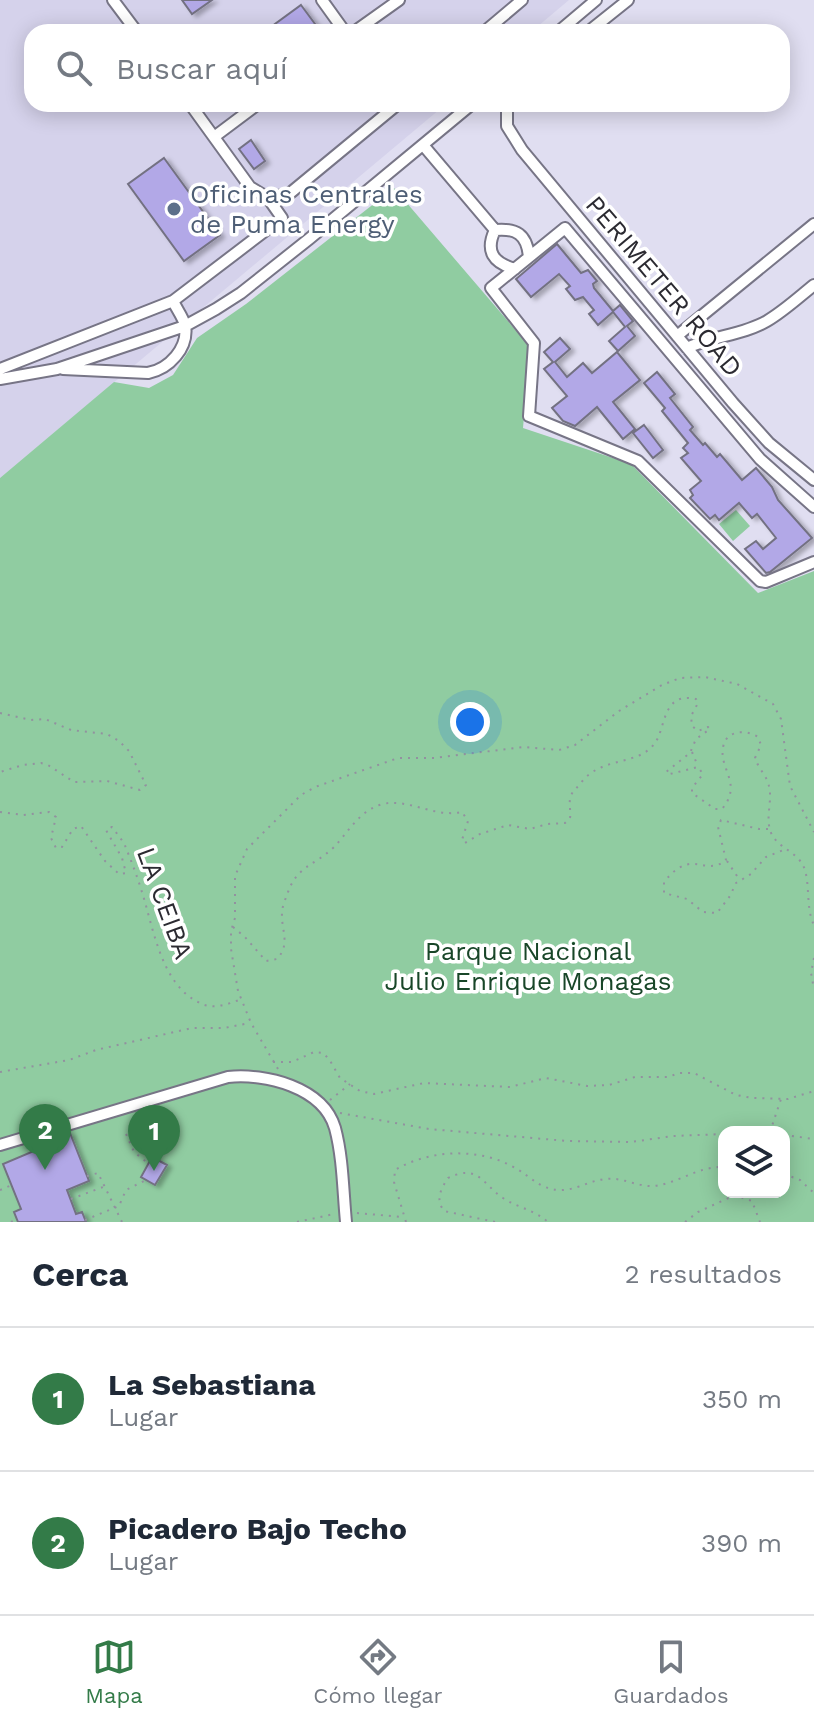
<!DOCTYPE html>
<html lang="es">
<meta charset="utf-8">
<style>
:root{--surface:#fff;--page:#f2f2f3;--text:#1f2937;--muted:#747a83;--line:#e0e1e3;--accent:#337b48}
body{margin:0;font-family:"Work Sans",sans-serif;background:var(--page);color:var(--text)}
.controls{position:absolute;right:24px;bottom:24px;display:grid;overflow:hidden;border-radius:16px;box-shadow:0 4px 20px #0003}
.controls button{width:72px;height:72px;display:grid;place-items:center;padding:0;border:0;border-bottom:2px solid var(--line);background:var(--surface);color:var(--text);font:40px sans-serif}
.you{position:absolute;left:470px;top:722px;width:28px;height:28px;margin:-20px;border:6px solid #fff;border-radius:50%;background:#1a73e8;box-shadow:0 0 0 12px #1a73e833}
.badge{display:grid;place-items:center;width:52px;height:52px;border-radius:50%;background:var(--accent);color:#fff;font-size:26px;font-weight:700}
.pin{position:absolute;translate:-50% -66px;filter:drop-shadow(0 2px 4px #0008)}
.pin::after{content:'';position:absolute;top:42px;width:28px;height:24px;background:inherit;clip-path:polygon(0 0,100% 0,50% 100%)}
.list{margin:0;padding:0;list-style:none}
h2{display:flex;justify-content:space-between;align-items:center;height:104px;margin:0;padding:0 32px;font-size:34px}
h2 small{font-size:26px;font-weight:400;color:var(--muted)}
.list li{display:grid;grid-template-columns:52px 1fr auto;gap:24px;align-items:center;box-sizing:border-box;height:144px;padding:0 32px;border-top:2px solid var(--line)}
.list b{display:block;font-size:30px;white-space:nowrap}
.list p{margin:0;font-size:26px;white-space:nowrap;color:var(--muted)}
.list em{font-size:26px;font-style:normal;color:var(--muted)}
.icon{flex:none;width:44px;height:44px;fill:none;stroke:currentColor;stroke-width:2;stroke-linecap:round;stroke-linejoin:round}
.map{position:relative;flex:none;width:814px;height:1222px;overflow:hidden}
.search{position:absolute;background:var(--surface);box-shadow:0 4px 20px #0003;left:24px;right:24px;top:24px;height:88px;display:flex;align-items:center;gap:20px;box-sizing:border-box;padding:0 28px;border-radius:24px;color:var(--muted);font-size:30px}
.sheet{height:392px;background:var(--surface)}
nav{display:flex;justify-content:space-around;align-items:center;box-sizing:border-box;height:112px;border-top:2px solid var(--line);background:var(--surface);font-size:22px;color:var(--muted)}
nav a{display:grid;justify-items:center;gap:4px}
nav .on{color:var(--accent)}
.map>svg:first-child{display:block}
.built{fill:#d5d2eb}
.green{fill:#90cca1;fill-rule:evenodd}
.building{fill:#b2a8e7;stroke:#737182;stroke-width:2;filter:url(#shadow)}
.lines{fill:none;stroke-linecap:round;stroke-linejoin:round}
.minor-casing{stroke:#777586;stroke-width:14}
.path{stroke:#92919f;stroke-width:2;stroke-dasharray:2 6;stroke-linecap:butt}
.minor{stroke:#fff;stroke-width:10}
.service-dot{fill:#5c6f8a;stroke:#fff;stroke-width:3}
.labels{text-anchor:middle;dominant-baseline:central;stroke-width:7;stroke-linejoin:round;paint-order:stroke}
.service-label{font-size:26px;fill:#4e5e75;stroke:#fff;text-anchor:start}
.street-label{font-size:26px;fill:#2b2a31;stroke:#fff}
.park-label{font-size:26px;fill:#184628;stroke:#fff}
</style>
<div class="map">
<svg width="814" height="1222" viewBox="0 0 814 1222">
<defs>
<filter id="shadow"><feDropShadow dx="4.5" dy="2.5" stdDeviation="2" flood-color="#0004"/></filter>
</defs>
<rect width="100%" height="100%" fill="#e0def1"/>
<path class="built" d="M 0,0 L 569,0 L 531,32 L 32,32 L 32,104 L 446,104 L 0,478 Z"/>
<path class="green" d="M 394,188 L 530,347 L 523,428 L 631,464 L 758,593 L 814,571 L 814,1222 L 0,1222 L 0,478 L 114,382 L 149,388 L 173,375 L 197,338 L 246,304 ZM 724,1132 L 784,1132 L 784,1192 L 724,1192 Z
M 736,510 L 750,526 L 733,541 L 719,524 Z"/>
<path class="building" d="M 182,0 L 212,0 L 192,14 Z
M 301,5 L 318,28 L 313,32 L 264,32 Z
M 251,140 L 265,161 L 254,169 L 239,149 Z
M 164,158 L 220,235 L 184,261 L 128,184 Z
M 557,244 L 581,273 L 588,270 L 597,281 L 593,284 L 594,288 L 613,311 L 620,305 L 633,321 L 627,326 L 635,336 L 618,351 L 609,341 L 625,327 L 613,312 L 598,325 L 589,314 L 594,310 L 583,297 L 575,300 L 566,289 L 570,286 L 559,274 L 531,297 L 516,279 Z
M 560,338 L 570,349 L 555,362 L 567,377 L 583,363 L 592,373 L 617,352 L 640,380 L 613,402 L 635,429 L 623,439 L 597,407 L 575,426 L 563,421 L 552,408 L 567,396 L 544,369 L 553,362 L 544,352 Z
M 657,372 L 675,394 L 670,398 L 693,427 L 690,430 L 703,445 L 705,443 L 717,457 L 720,454 L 742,480 L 756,468 L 772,487 L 778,500 L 812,538 L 770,572 L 766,573 L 745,549 L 756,541 L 763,549 L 776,538 L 757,514 L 752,518 L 739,503 L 719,520 L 715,515 L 710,519 L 690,498 L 693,495 L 690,490 L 701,481 L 681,458 L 688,453 L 683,448 L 688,443 L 662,411 L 665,408 L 644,383 Z
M 644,425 L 663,450 L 653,458 L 633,433 Z
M 70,1133 L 89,1181 L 67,1190 L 76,1214 L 82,1212 L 86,1222 L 18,1222 L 14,1212 L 21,1209 L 3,1164 L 60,1140 L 59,1136 Z
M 152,1157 L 167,1165 L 155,1185 L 141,1177 Z"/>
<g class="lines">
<defs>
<path id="minor" d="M 113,0 L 137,32
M 322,0 L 345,32
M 354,32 L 399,0
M 484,32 L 522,0
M 558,32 L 596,0
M 588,32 L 628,0
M 511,104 L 507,109 L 507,126 L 522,150 L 733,403 L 769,443 L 814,480
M 214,137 L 258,104
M 423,145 L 495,230
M 268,198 L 289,194 L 398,104
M 495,230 C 485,251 493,263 515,269
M 495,230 C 516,228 527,234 529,257
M 677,336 L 814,224
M 687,348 C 712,336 743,335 767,321 C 784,311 799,297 814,285
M 0,369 L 173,301 L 282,218 L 268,198 L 250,187 L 190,104
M 63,369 L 148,373 C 169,369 189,348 185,325 C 183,317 176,308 173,301
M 0,379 L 57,369 L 185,326 L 216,309 L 241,293 L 309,239 L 472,104
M 814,507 L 760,459 L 565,228 L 491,288 L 534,343 L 529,416 L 638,461 L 760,581 L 766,582 L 814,562
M 0,1145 L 228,1077 C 265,1073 323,1087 335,1128 C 343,1158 343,1191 346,1222"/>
</defs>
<use href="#minor" class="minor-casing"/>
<path class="path" d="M 0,713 L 31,720 L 45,719 L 71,730 L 107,734 L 119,741 L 129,751 L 146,785 L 140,790 L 107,781 L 74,782 L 48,765 L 41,763 L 23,765 L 0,772
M 692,752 L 697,764
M 0,812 L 23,815 L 49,812 L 56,817 L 51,838 L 56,848 L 62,847 L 73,829 L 81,826 L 105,861 L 119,874 L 126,873 L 122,858 L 106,830 L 112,827 L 124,843 C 130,858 136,873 141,889 C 153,925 160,983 198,1002 C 211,1010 226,1005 239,1000
M 768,829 L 759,829 L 721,820 L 718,827 L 726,860 C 704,878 693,846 664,882 L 664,893 L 687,899 L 703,912 L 717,913 L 730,896 L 736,883 L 751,874 L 766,857 L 786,849
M 727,861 L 739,879
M 233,927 L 245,937 L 266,961 L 277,959 C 291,944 281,930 282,913 C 282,907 285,900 287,895 C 296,866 314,866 333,848 C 349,832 359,810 383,804 C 408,798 434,818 462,812 L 468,821 L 462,840 L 465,843 L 480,834 L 508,825 L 530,829 L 547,824 L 565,823 L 570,818 C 571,812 569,806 570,799 C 571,792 576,789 580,784 C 601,755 638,767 655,743 C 666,728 662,691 696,699 L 698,703 L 691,716 L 692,726 L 698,731 L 708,727 L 710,729 L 696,739 L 690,753 L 666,772 L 670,774 L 698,767 L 703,774 L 692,788 L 692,793 L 715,809 L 722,809 C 743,784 719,769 723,748 C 725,730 746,729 758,737 L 761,745 L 755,758 C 758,768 767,776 769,786 C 773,802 764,819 772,835 C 781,850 799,852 805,870 C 810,888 806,909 814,925
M 814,958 L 811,973 L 814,989
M 273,1062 L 292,1062 L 314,1052 L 323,1053 L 329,1059 L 340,1078 L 360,1091 L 374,1094 L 424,1083 L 510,1087 L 546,1078 L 587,1086 L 609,1085 L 635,1077 L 668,1077 L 679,1073 L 694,1073 L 736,1095 L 752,1098 L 788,1099 L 814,1091
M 278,1069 L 251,1023 L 238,991 L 231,949 L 231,931 L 235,918 L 235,876 L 247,849 L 301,795 L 315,787 L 398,758 L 434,758 L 523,747 L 559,750 L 575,745 L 619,711 L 662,685 L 680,678 L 705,677 L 737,684 L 773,704 L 781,719 L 790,786 L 814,832
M 0,1072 L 69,1060 L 96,1050 L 192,1028 L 224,1028 L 250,1023
M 330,1100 L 350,1084
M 340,1113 L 429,1129 L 567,1141 L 631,1142 L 673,1136 L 724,1134
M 770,1132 L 781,1099
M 126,1134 L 134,1152 L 149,1164
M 784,1135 L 814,1139
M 784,1174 L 800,1180 L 814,1193
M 87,1176 L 98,1173 L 122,1222
M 0,1190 L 12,1185
M 71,1199 L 103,1187
M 357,1213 L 402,1217
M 85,1220 L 119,1206 L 126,1190 L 146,1180
M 11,1222 L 17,1219
M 297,1222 L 334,1214
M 406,1222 L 394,1182 L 395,1170 C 430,1149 481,1147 517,1169 C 532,1178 540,1189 559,1190 C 575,1191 590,1180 606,1179 C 623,1177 637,1187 654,1186 C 679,1183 698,1166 724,1167
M 495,1222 L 444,1211 C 435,1199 441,1189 448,1178 C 479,1163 483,1185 503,1198 C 518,1208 533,1209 548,1222
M 685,1222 L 698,1212 L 735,1195 L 752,1201 L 760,1222"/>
<use href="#minor" class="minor"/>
</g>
<circle class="service-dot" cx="174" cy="209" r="8"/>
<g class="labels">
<g class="service-label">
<text x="190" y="194">Oficinas Centrales<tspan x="190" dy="30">de Puma Energy</tspan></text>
</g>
<g class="street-label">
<text transform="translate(664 286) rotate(50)">PERIMETER ROAD</text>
<text transform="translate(165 903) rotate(70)">LA CEIBA</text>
</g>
<g class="park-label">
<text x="528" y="951">Parque Nacional<tspan x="528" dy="30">Julio Enrique Monagas</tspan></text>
</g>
</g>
</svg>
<div class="controls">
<button><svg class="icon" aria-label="layers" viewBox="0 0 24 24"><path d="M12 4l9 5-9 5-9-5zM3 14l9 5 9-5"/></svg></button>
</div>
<div class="you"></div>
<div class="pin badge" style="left:154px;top:1171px">1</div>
<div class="pin badge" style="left:45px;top:1170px">2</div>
<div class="search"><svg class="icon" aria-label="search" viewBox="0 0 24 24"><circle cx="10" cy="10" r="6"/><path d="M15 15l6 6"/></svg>Buscar aquí</div>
</div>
<section class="sheet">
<h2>Cerca<small>2 resultados</small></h2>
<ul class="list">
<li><span class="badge">1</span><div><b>La Sebastiana</b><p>Lugar</p></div><em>350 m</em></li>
<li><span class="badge">2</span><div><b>Picadero Bajo Techo</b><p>Lugar</p></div><em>390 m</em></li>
</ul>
</section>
<nav>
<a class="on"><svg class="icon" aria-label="map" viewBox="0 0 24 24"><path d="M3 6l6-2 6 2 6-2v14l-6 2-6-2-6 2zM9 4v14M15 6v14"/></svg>Mapa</a>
<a><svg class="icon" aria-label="directions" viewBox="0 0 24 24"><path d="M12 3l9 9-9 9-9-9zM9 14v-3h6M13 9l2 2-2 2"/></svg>Cómo llegar</a>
<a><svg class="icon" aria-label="saved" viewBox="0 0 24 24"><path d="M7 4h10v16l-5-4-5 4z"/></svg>Guardados</a>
</nav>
